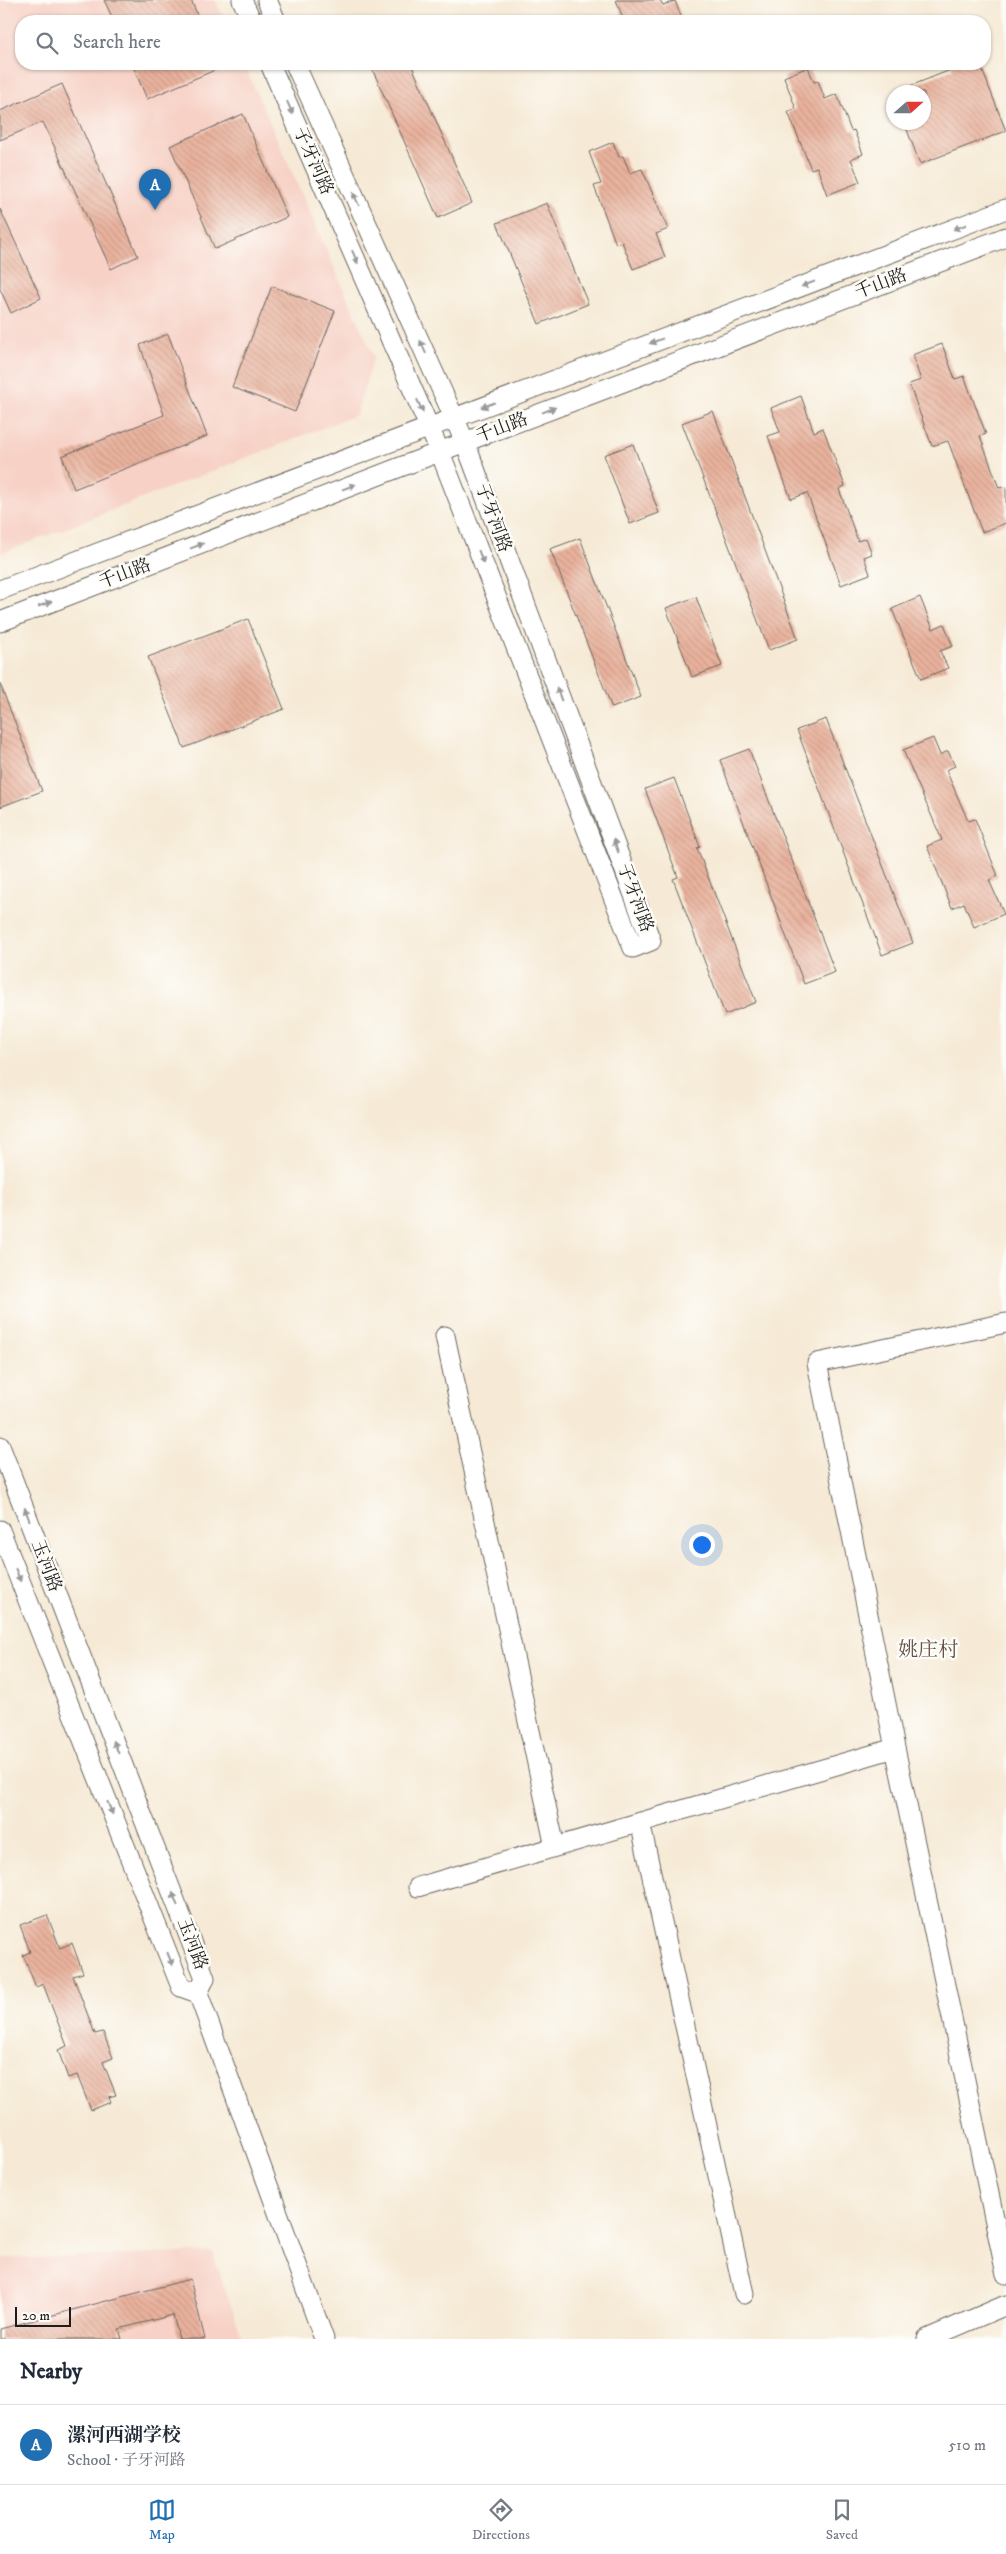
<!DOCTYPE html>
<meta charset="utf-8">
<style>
:root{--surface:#fff;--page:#f6f6f7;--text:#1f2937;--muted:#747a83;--line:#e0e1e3;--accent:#1f6fb2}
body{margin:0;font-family:"IM FELL DW Pica","Noto Serif SC",serif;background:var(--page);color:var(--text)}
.compass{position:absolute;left:886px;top:85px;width:45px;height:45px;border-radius:50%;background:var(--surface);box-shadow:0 1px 4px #0004;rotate:69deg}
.scale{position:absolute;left:15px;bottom:12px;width:56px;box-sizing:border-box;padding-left:5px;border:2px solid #1c1c1c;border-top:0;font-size:14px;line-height:18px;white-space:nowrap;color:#1c1c1c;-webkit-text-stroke:4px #fdfcf7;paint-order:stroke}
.you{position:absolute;left:701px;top:1544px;width:18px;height:18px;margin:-12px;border:4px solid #fff;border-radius:50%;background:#1a73e8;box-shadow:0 0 0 8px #1a73e833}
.badge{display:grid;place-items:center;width:32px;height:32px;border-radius:50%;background:var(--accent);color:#fff;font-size:16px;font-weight:700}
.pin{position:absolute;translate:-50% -41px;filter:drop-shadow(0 1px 2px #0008)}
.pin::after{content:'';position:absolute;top:26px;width:18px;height:15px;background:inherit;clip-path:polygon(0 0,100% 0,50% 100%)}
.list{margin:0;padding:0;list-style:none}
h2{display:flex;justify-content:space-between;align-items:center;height:65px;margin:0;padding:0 20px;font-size:21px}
h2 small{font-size:16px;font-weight:400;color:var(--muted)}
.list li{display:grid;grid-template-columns:32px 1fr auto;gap:15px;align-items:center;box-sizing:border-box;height:80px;padding:0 20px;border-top:1px solid var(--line)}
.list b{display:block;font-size:19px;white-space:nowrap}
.list p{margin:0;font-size:16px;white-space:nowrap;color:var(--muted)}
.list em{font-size:16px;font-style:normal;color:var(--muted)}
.icon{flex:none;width:28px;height:28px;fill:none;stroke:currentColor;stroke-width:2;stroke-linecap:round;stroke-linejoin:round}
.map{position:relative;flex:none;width:1006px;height:2339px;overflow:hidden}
.search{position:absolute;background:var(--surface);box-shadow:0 1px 4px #0004;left:15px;right:15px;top:15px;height:55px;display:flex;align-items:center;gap:12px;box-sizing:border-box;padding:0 18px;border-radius:20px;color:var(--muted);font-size:19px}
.sheet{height:145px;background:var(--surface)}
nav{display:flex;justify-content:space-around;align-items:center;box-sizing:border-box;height:70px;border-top:1px solid var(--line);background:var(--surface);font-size:14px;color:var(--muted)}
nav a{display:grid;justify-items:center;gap:2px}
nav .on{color:var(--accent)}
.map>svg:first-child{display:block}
.built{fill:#f7d1c6}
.building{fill:url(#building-back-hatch)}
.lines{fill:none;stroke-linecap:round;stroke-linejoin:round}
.minor-casing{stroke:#68645d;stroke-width:21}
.minor{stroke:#fff;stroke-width:19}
.oneway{fill:#999}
.labels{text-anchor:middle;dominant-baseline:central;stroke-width:5;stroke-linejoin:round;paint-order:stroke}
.street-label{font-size:18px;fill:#1c1c1c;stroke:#fdfcf7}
.quarter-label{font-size:20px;fill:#645049;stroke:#fdfcf7}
</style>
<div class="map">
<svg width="1006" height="2339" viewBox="0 0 1006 2339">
<defs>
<pattern id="building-back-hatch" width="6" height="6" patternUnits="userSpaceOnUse" patternTransform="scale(1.25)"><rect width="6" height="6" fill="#e9b29d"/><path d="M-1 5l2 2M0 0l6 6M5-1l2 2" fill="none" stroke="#c79887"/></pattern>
</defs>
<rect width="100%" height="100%" fill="#fdfcf7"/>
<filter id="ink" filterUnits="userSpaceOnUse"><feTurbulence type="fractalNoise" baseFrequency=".02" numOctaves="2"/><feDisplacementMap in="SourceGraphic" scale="10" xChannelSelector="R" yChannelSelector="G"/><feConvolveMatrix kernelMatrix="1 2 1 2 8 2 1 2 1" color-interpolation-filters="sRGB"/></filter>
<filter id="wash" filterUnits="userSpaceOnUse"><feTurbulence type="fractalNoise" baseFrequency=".0096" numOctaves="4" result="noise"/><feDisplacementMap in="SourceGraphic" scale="20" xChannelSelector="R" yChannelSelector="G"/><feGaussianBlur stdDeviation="1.12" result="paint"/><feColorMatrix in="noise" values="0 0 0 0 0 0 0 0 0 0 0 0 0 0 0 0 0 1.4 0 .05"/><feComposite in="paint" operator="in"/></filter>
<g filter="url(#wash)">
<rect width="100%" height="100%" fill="#f6ead6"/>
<path class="built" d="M 0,0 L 215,0 L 225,21 L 21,21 L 21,64 L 244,64 L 374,357 L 356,415 L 0,554 Z
M 212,2252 L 243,2339 L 0,2339 L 0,2259 Z"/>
<g id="blocks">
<path class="building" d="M 104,0 L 191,0 L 200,21 L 114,21 Z
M 616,0 L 660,0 L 663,5 L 675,1 L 683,21 L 624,21 Z
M 132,64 L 229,64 L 147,99 Z
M 370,64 L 411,64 L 472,203 L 438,218 Z
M 951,64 L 980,64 L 1006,131 L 920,164 L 904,122 L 924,122 L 924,92 L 895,92 L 953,69 Z
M 808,67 L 814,82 L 818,81 L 825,99 L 837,94 L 851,131 L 854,130 L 863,154 L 851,159 L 860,182 L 827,195 L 817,167 L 811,169 L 788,112 L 796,109 L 784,77 Z
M 62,84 L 138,256 L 111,269 L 43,122 L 0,140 L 0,111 Z
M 243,114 L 287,217 L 215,249 L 170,146 Z
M 613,142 L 619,157 L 623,156 L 630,173 L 642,169 L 668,229 L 656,234 L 665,257 L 633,269 L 622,242 L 616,244 L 594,186 L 601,184 L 589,152 Z
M 547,203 L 588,304 L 539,324 L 497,223 Z
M 0,209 L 41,298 L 11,313 L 0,289 Z
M 272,286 L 335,311 L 295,412 L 232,387 Z
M 168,334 L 207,436 L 74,489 L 62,456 L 164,415 L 140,345 Z
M 942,344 L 955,379 L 964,376 L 986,434 L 980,436 L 999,488 L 1006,486 L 1006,523 L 982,532 L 948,441 L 932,446 L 909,384 L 921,380 L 912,355 Z
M 801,396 L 814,432 L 823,428 L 845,486 L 839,489 L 858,541 L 866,538 L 872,554 L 864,557 L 870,574 L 841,585 L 807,493 L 791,499 L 768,436 L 780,432 L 771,408 Z
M 713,411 L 798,639 L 769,650 L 682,423 Z
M 633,444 L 659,513 L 630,524 L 604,455 Z
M 580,538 L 641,697 L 612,708 L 550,549 Z
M 696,597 L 722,666 L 692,677 L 666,608 Z
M 920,597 L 933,629 L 944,624 L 953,646 L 940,651 L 948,668 L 921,679 L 892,609 Z
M 248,619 L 284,709 L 184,748 L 148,657 Z
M 0,684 L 42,791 L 0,807 Z
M 826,719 L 913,943 L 882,955 L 797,730 Z
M 933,738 L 940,755 L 948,751 L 955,766 L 946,770 L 968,821 L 975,819 L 998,876 L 989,880 L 1004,914 L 974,927 L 964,903 L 952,908 L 927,846 L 942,840 L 903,750 Z
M 749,749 L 835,972 L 804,984 L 720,760 Z
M 674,778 L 700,847 L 697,848 L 756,1002 L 725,1015 L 673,879 L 678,877 L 645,789 Z
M 47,1915 L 60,1948 L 72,1943 L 83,1973 L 73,1976 L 95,2034 L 103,2032 L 113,2058 L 103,2062 L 116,2095 L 109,2097 L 111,2102 L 91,2110 L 77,2075 L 68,2078 L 58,2050 L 67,2046 L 43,1984 L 36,1987 L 23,1955 L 30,1952 L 20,1925 Z
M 190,2279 L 205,2339 L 179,2339 L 173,2315 L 119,2329 L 122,2339 L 0,2339 L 0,2329 Z"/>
</g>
</g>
<g filter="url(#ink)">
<use href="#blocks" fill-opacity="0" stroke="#68645d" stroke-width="1"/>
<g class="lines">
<defs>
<path id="minor" d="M 242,0 L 252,21
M 267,0 L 276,21
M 270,64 L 440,452 L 633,948 L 651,941 L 465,442 L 295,64
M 0,590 L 1006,209
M 0,622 L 465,442 L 1006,237
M 1006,1323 L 817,1363 L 895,1748 L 1006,2274
M 445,1336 L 555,1847
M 0,1446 L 205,1978 L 198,1993
M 0,1530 L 181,1987 L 198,1993
M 640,1822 L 744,2294
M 418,1887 L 895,1748
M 198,1993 L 324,2339
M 927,2339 L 1006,2305"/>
</defs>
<use href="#minor" class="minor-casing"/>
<use href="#minor" class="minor"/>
</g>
<defs><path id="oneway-solid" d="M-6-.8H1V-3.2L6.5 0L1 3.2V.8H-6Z" transform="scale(1.25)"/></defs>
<g class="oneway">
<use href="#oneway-solid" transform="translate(290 108) rotate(66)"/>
<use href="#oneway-solid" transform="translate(356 199) rotate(-114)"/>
<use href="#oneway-solid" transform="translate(960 227) rotate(159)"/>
<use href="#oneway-solid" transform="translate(355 257) rotate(66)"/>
<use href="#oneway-solid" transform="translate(808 284) rotate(159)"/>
<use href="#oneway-solid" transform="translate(656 341) rotate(159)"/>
<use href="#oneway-solid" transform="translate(423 347) rotate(-114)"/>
<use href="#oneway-solid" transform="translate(488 405) rotate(159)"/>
<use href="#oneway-solid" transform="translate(420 406) rotate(66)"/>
<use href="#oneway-solid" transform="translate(549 410) rotate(-21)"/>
<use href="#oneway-solid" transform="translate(349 487) rotate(-21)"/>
<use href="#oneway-solid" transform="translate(197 546) rotate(-21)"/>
<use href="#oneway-solid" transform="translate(481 557) rotate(69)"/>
<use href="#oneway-solid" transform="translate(45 604) rotate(-21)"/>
<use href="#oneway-solid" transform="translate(559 694) rotate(-110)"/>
<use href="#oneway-solid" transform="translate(616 846) rotate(-110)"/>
<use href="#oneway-solid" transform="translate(27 1514) rotate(-111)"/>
<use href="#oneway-solid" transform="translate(18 1575) rotate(68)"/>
<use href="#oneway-solid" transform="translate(116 1747) rotate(-111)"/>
<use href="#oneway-solid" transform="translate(110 1808) rotate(68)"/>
<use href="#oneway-solid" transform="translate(175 1899) rotate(-111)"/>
<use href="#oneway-solid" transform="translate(170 1959) rotate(68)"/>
</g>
</g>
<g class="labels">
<g class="street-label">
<text transform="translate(313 161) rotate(66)">子牙河路</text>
<text transform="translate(881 284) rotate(-21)">千山路</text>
<text transform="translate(502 428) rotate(-21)">千山路</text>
<text transform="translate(493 518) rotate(70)">子牙河路</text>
<text transform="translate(125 574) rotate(-21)">千山路</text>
<text transform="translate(635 898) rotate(70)">子牙河路</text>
<text transform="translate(46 1566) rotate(69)">玉河路</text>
<text transform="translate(192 1944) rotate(69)">玉河路</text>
</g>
<g class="quarter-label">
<text x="928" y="1650">姚庄村</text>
</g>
</g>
</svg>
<svg class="compass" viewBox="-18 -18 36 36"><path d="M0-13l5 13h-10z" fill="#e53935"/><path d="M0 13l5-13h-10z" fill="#747a83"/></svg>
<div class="scale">20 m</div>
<div class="you"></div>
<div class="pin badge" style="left:155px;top:210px">A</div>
<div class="search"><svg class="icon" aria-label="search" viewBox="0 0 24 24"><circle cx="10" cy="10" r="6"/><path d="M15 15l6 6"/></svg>Search here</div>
</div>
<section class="sheet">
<h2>Nearby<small></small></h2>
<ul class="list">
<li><span class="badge">A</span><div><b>漯河西湖学校</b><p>School · 子牙河路</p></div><em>510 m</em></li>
</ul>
</section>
<nav>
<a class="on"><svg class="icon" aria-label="map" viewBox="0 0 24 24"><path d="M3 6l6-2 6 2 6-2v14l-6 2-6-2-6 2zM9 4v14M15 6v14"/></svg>Map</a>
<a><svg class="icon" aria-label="directions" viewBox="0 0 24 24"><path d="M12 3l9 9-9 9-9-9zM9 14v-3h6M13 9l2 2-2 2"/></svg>Directions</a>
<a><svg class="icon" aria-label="saved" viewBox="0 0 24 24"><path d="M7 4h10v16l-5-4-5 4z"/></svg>Saved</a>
</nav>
